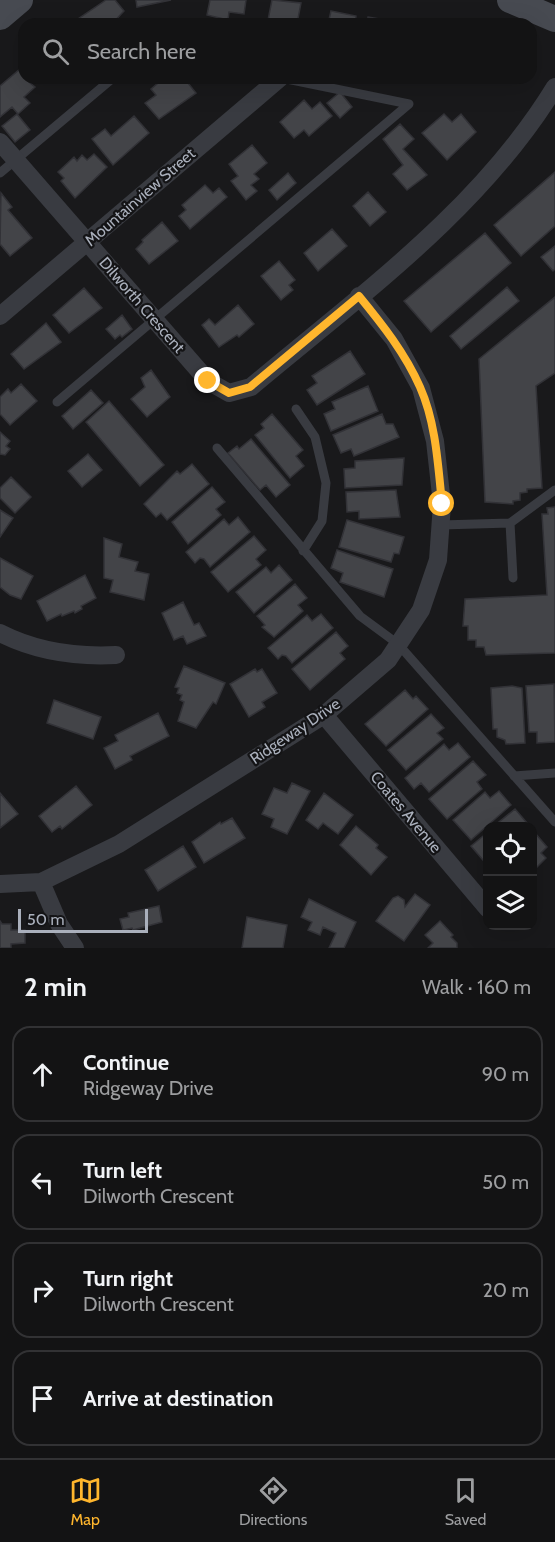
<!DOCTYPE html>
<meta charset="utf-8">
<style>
:root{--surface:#131314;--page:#202022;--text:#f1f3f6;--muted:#9d9ea0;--line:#323234;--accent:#ffb62d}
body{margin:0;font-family:Cabin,sans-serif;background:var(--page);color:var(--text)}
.controls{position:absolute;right:18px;bottom:18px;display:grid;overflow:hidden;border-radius:12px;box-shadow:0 6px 24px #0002}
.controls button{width:54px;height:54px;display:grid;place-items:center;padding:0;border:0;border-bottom:2px solid var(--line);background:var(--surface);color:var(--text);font:30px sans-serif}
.scale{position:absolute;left:18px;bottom:15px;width:130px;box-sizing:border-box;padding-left:6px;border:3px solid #aab0bc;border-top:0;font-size:16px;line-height:21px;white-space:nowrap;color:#aab0bc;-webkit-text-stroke:4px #141416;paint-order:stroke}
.stop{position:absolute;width:18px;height:18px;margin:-14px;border:4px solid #ffb62d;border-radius:50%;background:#fff}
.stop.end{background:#ffb62d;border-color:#fff;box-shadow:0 2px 6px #0008}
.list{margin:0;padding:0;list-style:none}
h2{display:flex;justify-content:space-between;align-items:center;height:78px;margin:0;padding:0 24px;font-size:26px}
h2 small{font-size:20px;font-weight:400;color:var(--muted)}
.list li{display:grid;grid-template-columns:39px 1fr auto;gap:18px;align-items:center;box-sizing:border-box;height:96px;margin:0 12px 12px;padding:0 12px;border:2px solid var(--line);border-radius:18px}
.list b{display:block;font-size:22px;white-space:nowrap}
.list p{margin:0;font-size:20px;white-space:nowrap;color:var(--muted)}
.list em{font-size:20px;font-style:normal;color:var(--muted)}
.icon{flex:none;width:33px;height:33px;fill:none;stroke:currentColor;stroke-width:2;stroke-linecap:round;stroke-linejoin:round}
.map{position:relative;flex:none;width:555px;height:948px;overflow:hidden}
.search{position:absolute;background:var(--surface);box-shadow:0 6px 24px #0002;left:18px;right:18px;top:18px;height:66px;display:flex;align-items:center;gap:15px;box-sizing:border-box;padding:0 21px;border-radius:18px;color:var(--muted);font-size:22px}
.sheet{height:510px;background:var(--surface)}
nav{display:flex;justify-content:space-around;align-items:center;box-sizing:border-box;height:84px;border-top:2px solid var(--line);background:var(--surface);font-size:16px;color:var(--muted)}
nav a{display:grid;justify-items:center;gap:3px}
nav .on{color:var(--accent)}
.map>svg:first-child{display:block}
.building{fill:#434448;stroke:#323237;stroke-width:1.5}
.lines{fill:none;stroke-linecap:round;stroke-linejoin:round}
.service{stroke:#393b41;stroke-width:9}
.minor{stroke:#393b41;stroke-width:18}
.secondary{stroke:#474a51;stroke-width:26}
.route{stroke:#ffb62d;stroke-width:8}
.labels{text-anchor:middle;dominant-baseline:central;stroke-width:4.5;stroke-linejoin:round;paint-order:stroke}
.street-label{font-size:16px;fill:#aab0bc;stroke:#141416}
</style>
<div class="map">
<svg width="555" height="948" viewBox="0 0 555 948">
<rect width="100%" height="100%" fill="#19191b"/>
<path class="building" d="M 106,0 L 115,0 L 124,11 L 112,24 L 77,24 L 75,21 Z
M 136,0 L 171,0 L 137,7 Z
M 210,0 L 246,0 L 244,14 L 229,12 L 228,20 L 207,15 Z
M 272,0 L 301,3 L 297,24 L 268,20 Z
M 331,11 L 356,16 L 355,24 L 328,24 Z
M 368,17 L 397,22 L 400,20 L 411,23 L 367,24 Z
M 20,69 L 24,78 L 35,87 L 24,97 L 30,103 L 18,114 L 12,107 L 0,117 L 0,86 Z
M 164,78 L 170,81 L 173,78 L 184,78 L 196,93 L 159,119 L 145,103 L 156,95 L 151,89 Z
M 340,92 L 352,107 L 340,118 L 327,103 Z
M 304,100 L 312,109 L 320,102 L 332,116 L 309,136 L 304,130 L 294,138 L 280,122 Z
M 17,114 L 30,130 L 15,142 L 2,126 Z
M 444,114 L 452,122 L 461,114 L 476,132 L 447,160 L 422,133 Z
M 134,116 L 149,133 L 113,165 L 92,139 L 105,129 L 111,136 Z
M 400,124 L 414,139 L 403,149 L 427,175 L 407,190 L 393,174 L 403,165 L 383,139 Z
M 252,145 L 267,163 L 254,174 L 259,179 L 251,185 L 257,191 L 246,200 L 231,181 L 238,176 L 229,164 Z
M 94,154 L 107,167 L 75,198 L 61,181 L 64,178 L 58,172 L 74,157 L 77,161 L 82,155 L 87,160 Z
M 555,172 L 555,226 L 521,256 L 494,225 Z
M 288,173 L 296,183 L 277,200 L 269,190 Z
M 205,185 L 213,193 L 219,188 L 227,197 L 190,229 L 179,216 L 186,210 L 182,205 Z
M 368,192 L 386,212 L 370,226 L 353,206 Z
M 1,193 L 12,207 L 8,210 L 32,238 L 10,256 L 0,244 Z
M 162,222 L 178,241 L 149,264 L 136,249 L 143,242 L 142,240 Z
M 332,229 L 347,246 L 318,271 L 304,253 Z
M 485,233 L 511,263 L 431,332 L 404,301 Z
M 555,246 L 555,269 L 553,271 L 541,257 Z
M 279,261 L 295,280 L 289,285 L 293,290 L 281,300 L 261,276 Z
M 507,287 L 519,301 L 461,349 L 450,336 Z
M 84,288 L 102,308 L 69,333 L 53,315 Z
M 555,297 L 555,373 L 536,386 L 542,488 L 527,489 L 527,492 L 520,493 L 520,500 L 513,501 L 513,504 L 485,502 L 479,359 Z
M 238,305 L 254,324 L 239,337 L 237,335 L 219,347 L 202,325 L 209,319 L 215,325 Z
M 122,315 L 132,329 L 122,337 L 120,335 L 115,339 L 106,329 Z
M 46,323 L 61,342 L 24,369 L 11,354 Z
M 350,351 L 365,374 L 317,405 L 307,390 L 317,383 L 312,376 Z
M 151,370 L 170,397 L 147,417 L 131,399 L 145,387 L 141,378 Z
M 21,384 L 37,401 L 10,425 L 0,414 L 0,397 L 8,389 L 11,393 Z
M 368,386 L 378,411 L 331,431 L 324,414 L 335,409 L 332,402 Z
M 91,390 L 103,403 L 73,429 L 62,416 Z
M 109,401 L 164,465 L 140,486 L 86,422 Z
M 272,414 L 303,450 L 296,456 L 304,466 L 290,478 L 255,435 L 264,428 L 261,424 Z
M 382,414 L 386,424 L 393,424 L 399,437 L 354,456 L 351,449 L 341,453 L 333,435 Z
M 0,432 L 10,441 L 6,446 L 10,449 L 5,455 L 0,454 Z
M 251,439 L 290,485 L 276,497 L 266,485 L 260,490 L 228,453 L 237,446 L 239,449 Z
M 88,454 L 102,470 L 82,487 L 68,471 Z
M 404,458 L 402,485 L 345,488 L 344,469 L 355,468 L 355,461 Z
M 192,464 L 209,484 L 167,520 L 161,513 L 156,517 L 144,504 L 177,471 L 180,474 Z
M 11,477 L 31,497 L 15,513 L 0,498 L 0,488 Z
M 212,487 L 225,502 L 216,509 L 221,515 L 188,544 L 172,522 Z
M 396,490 L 400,517 L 359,519 L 359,511 L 347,512 L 346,492 Z
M 555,507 L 555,653 L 486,655 L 484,647 L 476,647 L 476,640 L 468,640 L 468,626 L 463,626 L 465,599 L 547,595 L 542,514 L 548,514 L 547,508 Z
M 0,510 L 13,518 L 0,537 Z
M 238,517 L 250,532 L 210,567 L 204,559 L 200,558 L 195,563 L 186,552 L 224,519 L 229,525 Z
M 347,520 L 404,537 L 399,554 L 394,553 L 391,562 L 339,547 Z
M 254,536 L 266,550 L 256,559 L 261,565 L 228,592 L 211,572 Z
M 104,538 L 122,544 L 119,557 L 138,562 L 135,571 L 149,574 L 144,600 L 110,592 L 113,580 L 104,578 Z
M 337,550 L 393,569 L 384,597 L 340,582 L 343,573 L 331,568 Z
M 0,558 L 33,576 L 21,599 L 10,595 L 0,587 Z
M 279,565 L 292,580 L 254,613 L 236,592 L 266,567 L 271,573 Z
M 85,575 L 96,598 L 81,606 L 82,609 L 75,613 L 74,611 L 62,616 L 61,614 L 47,621 L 37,601 Z
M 295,584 L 307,598 L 298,605 L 303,611 L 274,637 L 262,627 L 265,625 L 257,616 Z
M 183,602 L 194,625 L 199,623 L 206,636 L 187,644 L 183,636 L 174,640 L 162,613 Z
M 321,614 L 333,628 L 292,663 L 286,656 L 282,655 L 278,659 L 268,648 L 307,615 L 312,621 Z
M 336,632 L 348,646 L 340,653 L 345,659 L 310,690 L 292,669 Z
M 184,666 L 225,683 L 216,704 L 213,702 L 196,728 L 178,721 L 184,702 L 180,700 L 182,695 L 177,693 L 179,688 L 175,687 Z
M 255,669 L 257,672 L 262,669 L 277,693 L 262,702 L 265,707 L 249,717 L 230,684 Z
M 554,684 L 555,742 L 537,743 L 537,732 L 529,732 L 526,686 Z
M 512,686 L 522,688 L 525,743 L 506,744 L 505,740 L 497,737 L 497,729 L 493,729 L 491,688 Z
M 405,690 L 413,699 L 416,696 L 428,709 L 386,746 L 365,724 Z
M 54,700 L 101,717 L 93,739 L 47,723 Z
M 158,713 L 169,736 L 130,756 L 132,760 L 115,769 L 104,748 L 118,741 L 115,735 Z
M 431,714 L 444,728 L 437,733 L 443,739 L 406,770 L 388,750 Z
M 458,743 L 470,757 L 429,792 L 421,783 L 414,789 L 405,778 L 444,744 L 449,750 Z
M 473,761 L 486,775 L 477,782 L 482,789 L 447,819 L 429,799 Z
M 292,783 L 310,791 L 287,834 L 271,827 L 274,819 L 262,814 L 274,788 L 287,793 Z
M 76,786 L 92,805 L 62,829 L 60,826 L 52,832 L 39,816 Z
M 499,791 L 511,805 L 471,840 L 453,820 L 485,792 L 490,798 Z
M 0,793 L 18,814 L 0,828 Z
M 324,793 L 353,815 L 338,834 L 323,823 L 318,829 L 306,820 Z
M 515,809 L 527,823 L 523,826 L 494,826 Z
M 232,818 L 245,838 L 204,863 L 192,842 L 220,822 L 221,824 Z
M 356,826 L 378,845 L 376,848 L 387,857 L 371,875 L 340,845 Z
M 488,832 L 488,866 L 471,846 Z
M 535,833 L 547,847 L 541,853 L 546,858 L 532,872 L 532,835 Z
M 183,846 L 196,867 L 158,891 L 145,870 Z
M 415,894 L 430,905 L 404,941 L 376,921 L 393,898 L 398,896 L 404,900 L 405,907 Z
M 309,899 L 356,922 L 344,948 L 329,948 L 336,933 L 323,927 L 320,935 L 308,930 L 312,922 L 301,917 Z
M 159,906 L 162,922 L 133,930 L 132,928 L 123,930 L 120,919 L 129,917 L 128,913 Z
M 247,917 L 287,925 L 283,948 L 242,948 Z
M 0,921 L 2,924 L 11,924 L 11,930 L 25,930 L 25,943 L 11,944 L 11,948 L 0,948 Z
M 440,921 L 453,935 L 451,937 L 457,943 L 457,948 L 428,948 L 433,943 L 425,935 Z"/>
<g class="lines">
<path class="service" d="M 0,173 L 113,78
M 57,402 L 409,104 L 282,78
M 296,409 L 315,437 L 326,483 L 322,521 L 303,551
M 217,448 L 360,616 L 398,644 L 555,822
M 510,523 L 513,578
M 441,525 L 510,523 L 555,490
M 514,776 L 555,773"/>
<path class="minor" d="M 0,142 L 208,381 L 229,393 L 251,387 C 359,296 480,210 555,87
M 0,316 L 280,78
M 0,633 C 35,651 77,657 116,655
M 324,715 L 488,909
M 41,882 L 59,924 L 75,948
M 0,884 L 41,882 L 119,844 L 324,715 L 388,660 L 421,610 L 438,560 L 442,504 L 435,441 L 421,388 L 394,339 L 359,296"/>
<path class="secondary" d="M 510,0 L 555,19
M 0,17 L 20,0"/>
</g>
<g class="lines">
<path class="route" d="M 208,381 L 229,393 L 250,387 L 359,296 C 382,324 405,353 420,387 C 436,423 438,465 442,504"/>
</g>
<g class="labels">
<g class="street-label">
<text transform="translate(140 197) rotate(-41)">Mountainview Street</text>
<text transform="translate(142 305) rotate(49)">Dilworth Crescent</text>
<text transform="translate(295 731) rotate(-34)">Ridgeway Drive</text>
<text transform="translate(406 812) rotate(50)">Coates Avenue</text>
</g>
</g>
</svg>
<div class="controls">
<button><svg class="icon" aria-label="locate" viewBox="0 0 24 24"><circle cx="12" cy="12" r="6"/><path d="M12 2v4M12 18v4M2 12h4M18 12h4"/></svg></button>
<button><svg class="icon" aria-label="layers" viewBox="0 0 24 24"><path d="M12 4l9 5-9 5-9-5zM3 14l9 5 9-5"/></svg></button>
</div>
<div class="scale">50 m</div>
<div class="stop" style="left:442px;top:504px"></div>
<div class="stop end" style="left:208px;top:381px"></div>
<div class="search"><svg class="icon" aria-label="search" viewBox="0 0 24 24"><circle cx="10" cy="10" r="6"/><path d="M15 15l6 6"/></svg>Search here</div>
</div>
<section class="sheet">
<h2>2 min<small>Walk · 160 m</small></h2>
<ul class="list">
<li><svg class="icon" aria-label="ahead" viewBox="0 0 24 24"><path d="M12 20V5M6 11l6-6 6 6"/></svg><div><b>Continue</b><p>Ridgeway Drive</p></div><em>90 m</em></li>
<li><svg class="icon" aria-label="left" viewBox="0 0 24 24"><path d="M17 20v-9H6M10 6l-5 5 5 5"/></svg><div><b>Turn left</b><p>Dilworth Crescent</p></div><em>50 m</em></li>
<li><svg class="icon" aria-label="right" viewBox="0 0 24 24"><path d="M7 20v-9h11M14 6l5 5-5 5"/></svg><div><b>Turn right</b><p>Dilworth Crescent</p></div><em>20 m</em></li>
<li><svg class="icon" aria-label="arrive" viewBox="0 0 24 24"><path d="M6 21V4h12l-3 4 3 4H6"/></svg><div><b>Arrive at destination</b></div></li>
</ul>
</section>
<nav>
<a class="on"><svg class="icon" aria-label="map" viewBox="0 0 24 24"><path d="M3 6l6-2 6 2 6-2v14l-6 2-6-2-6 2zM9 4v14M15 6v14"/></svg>Map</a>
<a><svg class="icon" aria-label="directions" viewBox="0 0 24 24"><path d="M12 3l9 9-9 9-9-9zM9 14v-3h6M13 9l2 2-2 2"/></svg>Directions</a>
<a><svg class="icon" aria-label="saved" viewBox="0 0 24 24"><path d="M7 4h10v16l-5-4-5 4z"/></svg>Saved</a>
</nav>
